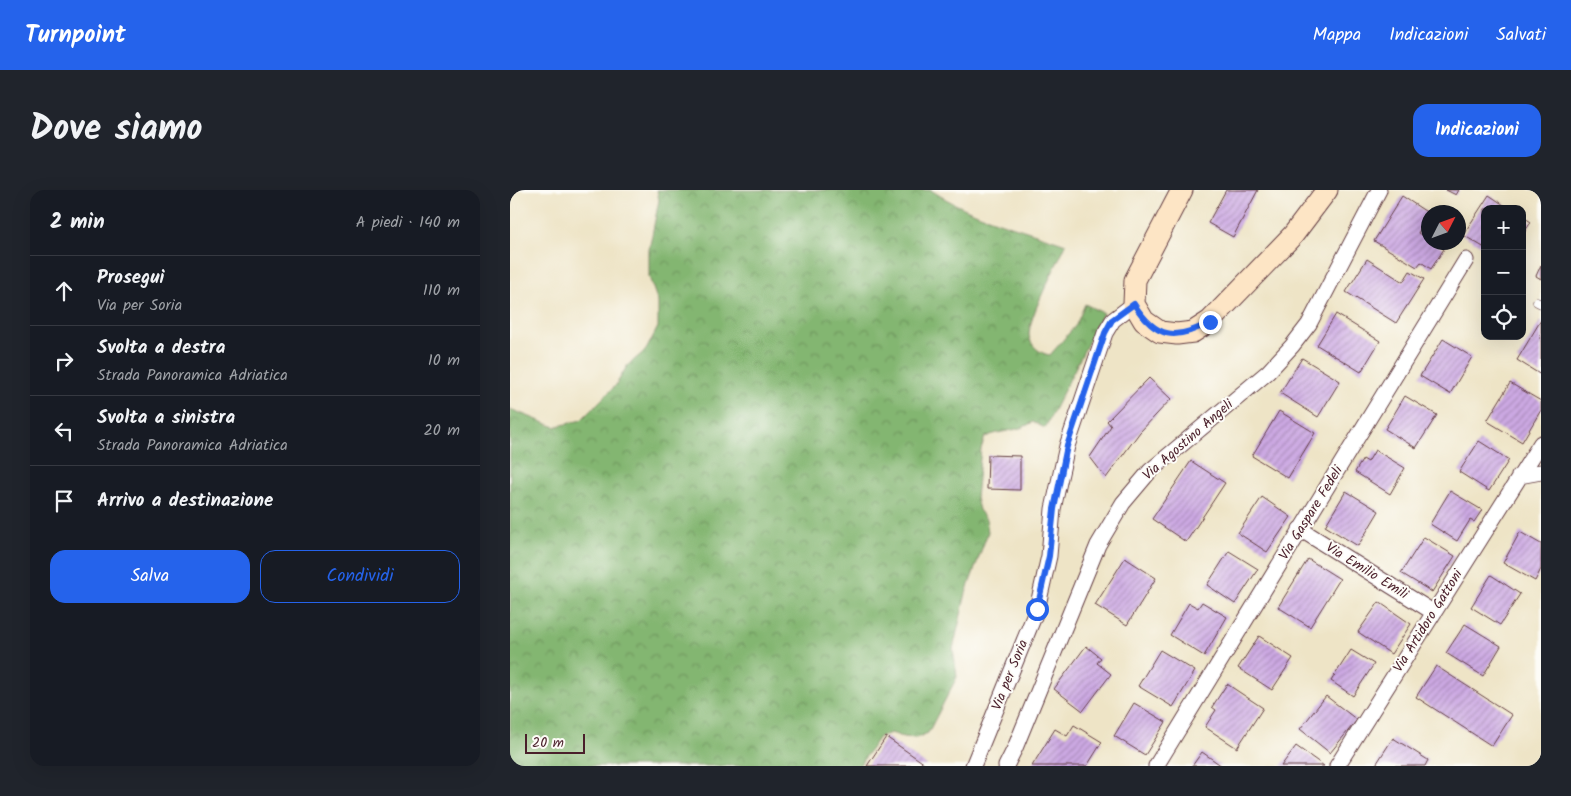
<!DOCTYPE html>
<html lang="it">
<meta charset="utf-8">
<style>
:root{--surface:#171b24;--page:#20242c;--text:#f1f3f6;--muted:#9ea1a6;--line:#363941;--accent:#2563eb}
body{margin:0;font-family:Kalam,sans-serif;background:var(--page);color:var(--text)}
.controls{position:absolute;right:15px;top:15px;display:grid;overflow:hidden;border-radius:10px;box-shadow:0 5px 20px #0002}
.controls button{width:45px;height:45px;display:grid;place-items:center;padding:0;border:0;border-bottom:1px solid var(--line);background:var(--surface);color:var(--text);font:25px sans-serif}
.compass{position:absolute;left:911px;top:15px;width:45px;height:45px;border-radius:50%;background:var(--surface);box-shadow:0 5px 20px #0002;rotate:48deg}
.scale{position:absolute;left:15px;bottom:12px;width:60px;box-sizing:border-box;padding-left:5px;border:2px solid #4a1f2b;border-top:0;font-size:14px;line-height:18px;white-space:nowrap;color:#4a1f2b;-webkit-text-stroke:4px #fdfcf7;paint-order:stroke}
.stop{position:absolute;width:15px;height:15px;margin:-11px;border:4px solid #2563eb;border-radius:50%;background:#fff}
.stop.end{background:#2563eb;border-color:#fff;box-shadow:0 1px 5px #0008}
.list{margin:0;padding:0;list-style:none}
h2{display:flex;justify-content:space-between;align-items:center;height:65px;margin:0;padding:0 20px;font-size:21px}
h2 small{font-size:16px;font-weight:400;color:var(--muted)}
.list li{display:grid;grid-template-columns:32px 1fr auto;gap:15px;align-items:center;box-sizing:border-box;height:70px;padding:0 20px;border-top:1px solid var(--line)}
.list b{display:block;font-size:19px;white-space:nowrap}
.list p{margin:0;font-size:16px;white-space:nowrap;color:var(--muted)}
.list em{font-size:16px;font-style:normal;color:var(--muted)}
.actions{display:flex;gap:10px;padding:15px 20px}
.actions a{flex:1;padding:11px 0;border:1px solid var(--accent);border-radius:15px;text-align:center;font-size:18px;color:var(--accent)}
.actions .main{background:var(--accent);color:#fff}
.icon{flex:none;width:28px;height:28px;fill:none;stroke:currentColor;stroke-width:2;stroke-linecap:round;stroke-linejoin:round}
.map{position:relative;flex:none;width:1031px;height:576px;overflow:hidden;border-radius:15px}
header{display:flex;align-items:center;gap:30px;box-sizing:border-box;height:70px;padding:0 25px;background:var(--accent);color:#fff}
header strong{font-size:24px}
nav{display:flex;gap:28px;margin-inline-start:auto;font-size:18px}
.intro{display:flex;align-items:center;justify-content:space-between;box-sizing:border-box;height:120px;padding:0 30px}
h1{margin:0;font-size:35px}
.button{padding:12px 22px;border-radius:15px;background:var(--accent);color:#fff;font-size:18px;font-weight:700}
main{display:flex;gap:30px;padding:0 30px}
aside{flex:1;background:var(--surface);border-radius:15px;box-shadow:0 5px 20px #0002}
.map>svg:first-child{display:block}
.forest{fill:url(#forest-crowns);stroke:#666a4e}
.building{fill:url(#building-hatch)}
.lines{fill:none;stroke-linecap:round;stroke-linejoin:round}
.lane-casing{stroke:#633d42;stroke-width:9}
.street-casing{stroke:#633d42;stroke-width:17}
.secondary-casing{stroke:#633d42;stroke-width:23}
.lane{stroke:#fff;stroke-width:8}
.street{stroke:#fff;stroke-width:15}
.secondary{stroke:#fde5c5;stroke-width:21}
.route{stroke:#2563eb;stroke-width:6}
.labels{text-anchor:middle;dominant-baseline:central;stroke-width:4;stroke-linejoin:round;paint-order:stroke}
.street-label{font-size:14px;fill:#4a1f2b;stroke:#fdfcf7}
</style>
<header>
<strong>Turnpoint</strong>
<nav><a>Mappa</a><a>Indicazioni</a><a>Salvati</a></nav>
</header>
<div class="intro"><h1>Dove siamo</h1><a class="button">Indicazioni</a></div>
<main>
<aside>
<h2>2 min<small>A piedi · 140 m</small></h2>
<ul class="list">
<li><svg class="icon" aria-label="ahead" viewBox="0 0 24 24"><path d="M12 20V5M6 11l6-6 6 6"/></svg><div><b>Prosegui</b><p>Via per Soria</p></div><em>110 m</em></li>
<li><svg class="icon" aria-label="right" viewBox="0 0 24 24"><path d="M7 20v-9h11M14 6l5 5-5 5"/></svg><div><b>Svolta a destra</b><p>Strada Panoramica Adriatica</p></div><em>10 m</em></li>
<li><svg class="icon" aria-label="left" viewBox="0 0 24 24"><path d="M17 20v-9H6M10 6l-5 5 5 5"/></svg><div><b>Svolta a sinistra</b><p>Strada Panoramica Adriatica</p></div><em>20 m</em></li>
<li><svg class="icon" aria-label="arrive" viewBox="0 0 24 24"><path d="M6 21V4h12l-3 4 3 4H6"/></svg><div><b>Arrivo a destinazione</b></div></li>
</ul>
<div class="actions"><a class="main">Salva</a><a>Condividi</a></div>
</aside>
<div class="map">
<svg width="1031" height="576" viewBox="0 0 1031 576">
<defs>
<pattern id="forest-crowns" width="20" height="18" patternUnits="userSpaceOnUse" patternTransform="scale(1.25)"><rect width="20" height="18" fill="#83b671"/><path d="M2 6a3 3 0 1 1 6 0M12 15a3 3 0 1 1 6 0" fill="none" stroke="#6d935d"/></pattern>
<pattern id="building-hatch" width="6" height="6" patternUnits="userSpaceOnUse" patternTransform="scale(1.25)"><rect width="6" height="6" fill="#cca9e3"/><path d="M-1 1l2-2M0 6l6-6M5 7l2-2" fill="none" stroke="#a889b8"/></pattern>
</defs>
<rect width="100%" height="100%" fill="#fdfcf7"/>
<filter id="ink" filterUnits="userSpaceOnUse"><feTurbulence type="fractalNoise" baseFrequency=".02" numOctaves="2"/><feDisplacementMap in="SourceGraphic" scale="10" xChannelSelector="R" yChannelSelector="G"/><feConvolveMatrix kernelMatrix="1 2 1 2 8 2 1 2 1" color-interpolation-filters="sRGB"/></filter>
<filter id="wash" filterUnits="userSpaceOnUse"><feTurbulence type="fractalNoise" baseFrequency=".0096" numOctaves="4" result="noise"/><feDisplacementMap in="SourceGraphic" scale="20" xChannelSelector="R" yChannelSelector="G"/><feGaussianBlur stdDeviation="1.12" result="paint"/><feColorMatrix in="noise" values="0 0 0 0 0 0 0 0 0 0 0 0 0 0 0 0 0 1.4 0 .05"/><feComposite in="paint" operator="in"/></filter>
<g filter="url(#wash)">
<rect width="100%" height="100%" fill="#eee4c6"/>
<path class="forest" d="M 147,0 L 421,0 C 461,27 511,38 556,54 C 547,75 519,125 519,145 C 520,156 531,164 540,165 L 566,135 L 575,114 L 593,123 L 535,238 L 523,232 C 508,242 491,240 475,247 L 471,259 L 466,308 L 469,320 L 476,329 L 478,342 L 456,403 L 443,459 L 447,487 L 418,543 L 406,548 L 393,547 L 381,543 L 369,547 L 349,576 L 0,576 L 0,219 L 45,237 L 71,230 L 106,195 L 117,176 L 136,160 L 148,137 L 148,112 L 139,87 L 139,60 L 149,10 Z"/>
<g id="blocks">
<path class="building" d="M 716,0 L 748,0 L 723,47 L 698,33 Z
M 936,0 L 949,0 L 946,5 Z
M 979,5 L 1000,19 L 975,19 L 975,58 L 953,45 Z
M 892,6 L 918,23 L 908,43 L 918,49 L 918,52 L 923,52 L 934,59 L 921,79 L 911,72 L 907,77 L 864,51 Z
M 1012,26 L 1021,32 L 1012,46 Z
M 857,69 L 893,92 L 900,81 L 914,89 L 886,133 L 836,102 Z
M 1031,75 L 1031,89 L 1026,86 Z
M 826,124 L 870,151 L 851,182 L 807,155 Z
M 1031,130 L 1031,185 L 1007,170 Z
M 933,149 L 962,167 L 940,204 L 910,186 Z
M 792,168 L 830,191 L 808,227 L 770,203 Z
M 639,188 L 661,209 L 630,242 L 596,288 L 580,267 L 601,236 L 597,231 Z
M 1000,193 L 1031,211 L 1031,220 L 1012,252 L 977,231 Z
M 895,206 L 927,225 L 906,258 L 875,239 Z
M 769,221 L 805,243 L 778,288 L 742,266 Z
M 969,251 L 999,270 L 979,301 L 949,282 Z
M 865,260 L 895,278 L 880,304 L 845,282 L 853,269 L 858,272 Z
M 478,265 L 510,266 L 510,300 L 477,299 Z
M 681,271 L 715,293 L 676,352 L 642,329 Z
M 836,301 L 869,321 L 848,356 L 815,336 Z
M 940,301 L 972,320 L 964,332 L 960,330 L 947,351 L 920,334 Z
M 752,307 L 781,327 L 757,362 L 728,343 Z
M 1010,342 L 1031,354 L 1031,379 L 1025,391 L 993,373 Z
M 914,347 L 945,366 L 922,402 L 891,383 Z
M 719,361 L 748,379 L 725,414 L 697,395 Z
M 615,368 L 646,388 L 617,435 L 585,415 Z
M 798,369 L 830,389 L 800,437 L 768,417 Z
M 981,385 L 1010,404 L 990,435 L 961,417 Z
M 692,412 L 717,427 L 694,466 L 660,445 L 679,413 L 688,418 Z
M 869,412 L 901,434 L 881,464 L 848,442 Z
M 955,434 L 991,456 L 973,486 L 936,463 Z
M 749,446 L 783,468 L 762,500 L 728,478 Z
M 576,456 L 591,468 L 587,473 L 601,484 L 573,521 L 544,499 Z
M 650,460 L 685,481 L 663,517 L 628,496 Z
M 841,460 L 864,474 L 843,506 L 821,491 Z
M 926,476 L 1002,525 L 982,556 L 906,507 Z
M 717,494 L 753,518 L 727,558 L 695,537 L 706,520 L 702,517 Z
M 816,506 L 847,530 L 820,563 L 790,539 Z
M 624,513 L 656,532 L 635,565 L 604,546 Z
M 564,535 L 592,552 L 577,576 L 522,576 L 545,539 L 557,546 Z
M 376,547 L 418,576 L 357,576 Z
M 883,548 L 918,570 L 915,576 L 865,576 Z
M 786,556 L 814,576 L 771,576 Z
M 692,562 L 712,576 L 682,576 Z"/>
</g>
</g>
<g filter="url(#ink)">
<use href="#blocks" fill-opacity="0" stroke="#633d42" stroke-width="1"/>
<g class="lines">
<defs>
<path id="lane" d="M 1027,112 L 1031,114"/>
<path id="street" d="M 1009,286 L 1031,282
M 790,339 L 923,422
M 463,576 L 527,419 L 539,366 L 543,319 L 557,256 L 595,143 L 603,130 L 624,114
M 496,576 L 505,558 L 588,355 L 613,313 L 640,281 L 758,182 L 782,156 L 799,134 L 869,0
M 646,576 L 956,70
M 827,576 L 1031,253"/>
<path id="secondary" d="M 672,0 L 625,90 L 624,114 L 634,131 L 650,142 L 667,144 L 683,142 L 700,131 L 783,45 L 817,0"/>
</defs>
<use href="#lane" class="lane-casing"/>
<use href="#street" class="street-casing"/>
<use href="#secondary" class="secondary-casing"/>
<use href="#lane" class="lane"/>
<use href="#street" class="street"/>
<use href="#secondary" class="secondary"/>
</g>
</g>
<g class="lines" filter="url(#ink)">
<path class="route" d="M 527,419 L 539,366 L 544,319 L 557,256 L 595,143 L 602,130 L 624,114 C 646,149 666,151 700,132"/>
</g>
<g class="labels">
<g class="street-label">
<text transform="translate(678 250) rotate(-41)">Via Agostino Angeli</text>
<text transform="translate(801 323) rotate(-58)">Via Gaspare Fedeli</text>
<text transform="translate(857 381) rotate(32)">Via Emilio Emili</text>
<text transform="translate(918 431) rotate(-58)">Via Artidoro Gattoni</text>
<text transform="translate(500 485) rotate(-68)">Via per Soria</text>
</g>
</g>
</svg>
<div class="controls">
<button>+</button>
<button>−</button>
<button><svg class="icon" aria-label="locate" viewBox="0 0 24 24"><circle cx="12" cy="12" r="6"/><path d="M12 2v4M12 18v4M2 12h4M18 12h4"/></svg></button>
</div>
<svg class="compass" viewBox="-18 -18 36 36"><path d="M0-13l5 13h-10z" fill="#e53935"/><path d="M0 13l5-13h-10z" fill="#9ea1a6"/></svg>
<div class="scale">20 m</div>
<div class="stop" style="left:527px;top:419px"></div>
<div class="stop end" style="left:700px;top:132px"></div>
</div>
</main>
